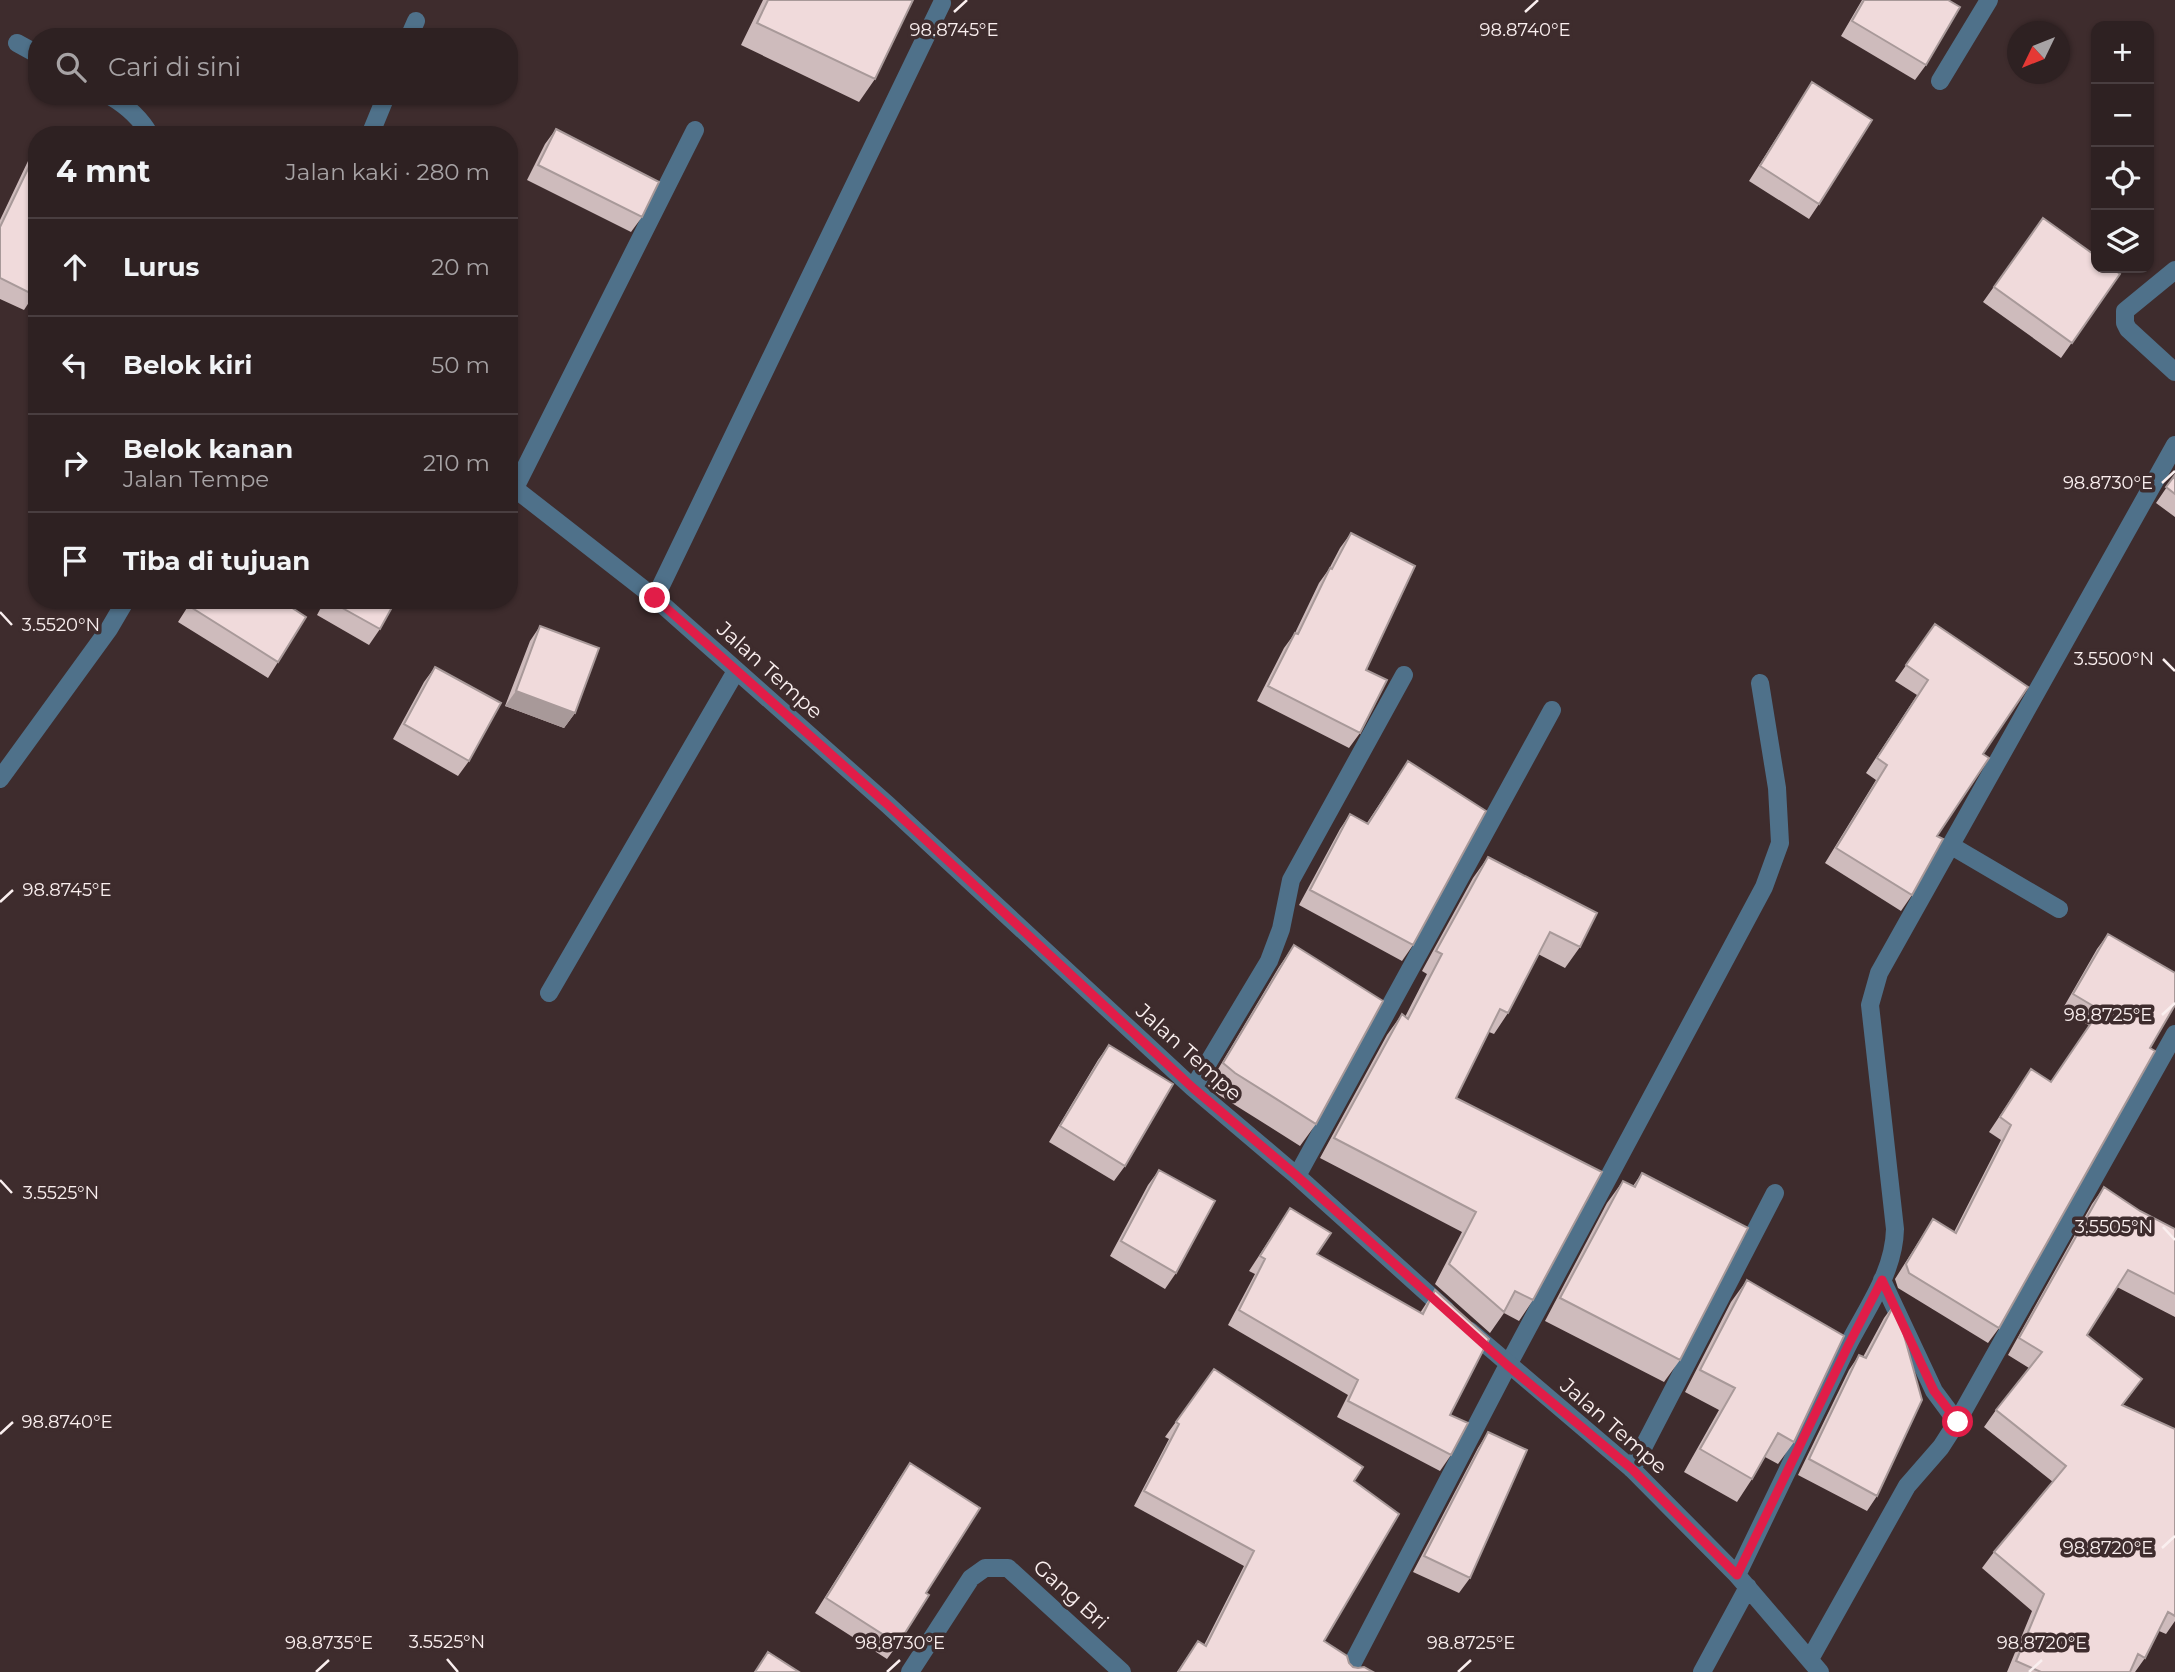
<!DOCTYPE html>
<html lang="id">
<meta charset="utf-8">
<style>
:root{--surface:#2e2122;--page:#3a2e2f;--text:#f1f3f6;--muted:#a7a3a5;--line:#493e40}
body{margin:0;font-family:Montserrat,sans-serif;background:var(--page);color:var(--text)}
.controls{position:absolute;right:21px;top:21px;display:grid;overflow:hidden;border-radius:14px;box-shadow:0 2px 5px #0004}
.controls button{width:63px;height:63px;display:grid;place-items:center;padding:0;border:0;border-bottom:2px solid var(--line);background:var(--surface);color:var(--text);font:35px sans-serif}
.compass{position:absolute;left:2007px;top:21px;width:63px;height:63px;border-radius:50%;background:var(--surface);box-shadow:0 2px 5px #0004;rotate:227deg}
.stop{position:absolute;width:21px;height:21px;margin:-16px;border:5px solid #e11d48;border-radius:50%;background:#fff}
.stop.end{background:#e11d48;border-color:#fff;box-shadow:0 2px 7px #0008}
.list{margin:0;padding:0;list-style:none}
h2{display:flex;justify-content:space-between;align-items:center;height:91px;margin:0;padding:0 28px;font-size:30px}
h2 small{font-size:23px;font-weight:400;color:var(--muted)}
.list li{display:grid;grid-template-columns:46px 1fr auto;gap:21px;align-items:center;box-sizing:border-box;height:98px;padding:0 28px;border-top:2px solid var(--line)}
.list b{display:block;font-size:26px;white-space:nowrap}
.list p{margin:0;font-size:23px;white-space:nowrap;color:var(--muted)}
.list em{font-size:23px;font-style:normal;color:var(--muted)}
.icon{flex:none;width:38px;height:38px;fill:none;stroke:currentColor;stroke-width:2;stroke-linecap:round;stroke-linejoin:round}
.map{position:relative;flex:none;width:2175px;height:1672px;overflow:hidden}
.search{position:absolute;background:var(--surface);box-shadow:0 2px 5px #0004;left:28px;top:28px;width:490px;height:77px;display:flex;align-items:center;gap:18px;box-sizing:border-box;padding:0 24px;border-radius:28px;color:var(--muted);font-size:26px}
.panel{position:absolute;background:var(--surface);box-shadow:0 2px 5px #0004;left:28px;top:126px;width:490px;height:483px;border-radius:28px}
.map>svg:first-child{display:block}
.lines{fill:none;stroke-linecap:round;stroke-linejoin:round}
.lane{stroke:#4f718a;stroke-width:18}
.street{stroke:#4f718a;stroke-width:18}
.wall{fill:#cebbbc}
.shaded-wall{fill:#a89999}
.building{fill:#f0dadb;stroke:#a89999;stroke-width:2}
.route{stroke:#e11d48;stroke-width:9}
.ticks{fill:none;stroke:#faefef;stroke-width:2.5}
.labels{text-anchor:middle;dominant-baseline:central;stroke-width:7;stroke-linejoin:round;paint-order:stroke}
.street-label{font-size:21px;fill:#faefef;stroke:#3e2c2d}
.ticks-label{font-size:18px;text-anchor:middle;fill:#faefef;stroke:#3e2c2d;stroke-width:7;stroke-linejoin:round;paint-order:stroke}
</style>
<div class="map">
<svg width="2175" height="1672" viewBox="0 0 2175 1672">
<rect width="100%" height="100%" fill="#3e2c2d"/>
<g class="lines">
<path class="lane" d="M 515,488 L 695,130
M 1508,1365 L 1764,887 L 1780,843 L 1777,788 L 1760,683
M 1632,1469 L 1775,1193"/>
<path class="street" d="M 409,37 L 416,21
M 17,43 L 37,54
M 1940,81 L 1989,0
M 110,96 C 127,106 140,117 150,135
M 370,135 L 386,96
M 2175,270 L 2125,311 L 2125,323 L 2128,329 L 2175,372
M 509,484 L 655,598 L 888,805 L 1193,1088 L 1297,1176 L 1446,1310
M 655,598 L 942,3
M 0,779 L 109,629 L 126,600
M 1950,845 L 2059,909
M 549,993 L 736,671
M 1193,1088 L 1269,961 L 1281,929 L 1291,880 L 1404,675
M 1297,1176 L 1552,710
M 1882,1280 L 1934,1391 L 1957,1422
M 1470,1331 L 1632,1469 L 1737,1575 L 1820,1672
M 1737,1575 C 1774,1499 1810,1423 1847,1347 C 1866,1309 1894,1273 1895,1229 L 1870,1005 L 1879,973 L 2175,445
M 1810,1659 L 1907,1486 L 1941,1447 L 1957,1422 L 2175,1034
M 910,1672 L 971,1578 L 985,1568 L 1008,1568 L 1122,1672
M 1348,1672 L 1508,1365
M 1702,1672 L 1748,1587"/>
</g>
<path class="wall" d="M 763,0 L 913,0 L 875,79 L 859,102 L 741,45 Z
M 1862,0 L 1948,0 L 1926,65 L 1915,80 L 1841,36 Z
M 1812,82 L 1819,204 L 1809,219 L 1749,181 Z
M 556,129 L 642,217 L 631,232 L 527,180 L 545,144 Z
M 37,149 L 37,290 L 24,310 L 0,299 L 0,220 L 28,161 Z
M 2043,218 L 2120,274 L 2061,358 L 1983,302 Z
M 2175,475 L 2175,517 L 2156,503 Z
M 1351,533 L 1366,670 L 1360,733 L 1349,748 L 1257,701 L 1284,648 L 1295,633 L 1319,583 L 1329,569 L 1340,548 Z
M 192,600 L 280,600 L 278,662 L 268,678 L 178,622 Z
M 325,600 L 396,600 L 380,629 L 369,645 L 317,615 Z
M 1935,624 L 1983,754 L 1937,836 L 1912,895 L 1901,911 L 1825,863 L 1876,780 L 1866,773 L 1917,695 L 1895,681 Z
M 540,626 L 575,713 L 564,728 L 505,706 L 530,641 Z
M 435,667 L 469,761 L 458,776 L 393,739 L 424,682 Z
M 1408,761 L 1413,945 L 1402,961 L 1299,905 L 1340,829 L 1350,814 L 1367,823 Z
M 1488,857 L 1580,947 L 1565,968 L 1538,954 L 1508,1013 L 1494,1034 L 1489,1032 L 1456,1098 L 1533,1300 L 1519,1321 L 1504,1313 L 1490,1333 L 1435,1284 L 1462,1232 L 1320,1158 L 1387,1035 L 1402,1014 L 1405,1017 L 1427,974 L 1422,971 L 1473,878 Z
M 2108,934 L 2150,1048 L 1999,1328 L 1988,1343 L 1898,1288 L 1895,1279 L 1933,1219 L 1954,1232 L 2001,1140 L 1989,1132 L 2031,1069 L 2051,1082 L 2090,1026 L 2062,1010 L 2097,949 Z
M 1294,945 L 1316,1124 L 1300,1146 L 1219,1095 L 1208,1086 L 1279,967 Z
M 1109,1045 L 1125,1166 L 1114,1181 L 1049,1142 L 1098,1060 Z
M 1159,1170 L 1176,1273 L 1165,1289 L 1110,1256 L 1148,1185 Z
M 1642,1173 L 1680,1360 L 1664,1382 L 1545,1321 L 1607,1203 L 1623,1181 L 1633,1186 Z
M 2104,1187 L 2140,1211 L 2175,1229 L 2175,1317 L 2117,1287 L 2087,1335 L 2142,1379 L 2123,1405 L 2175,1429 L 2175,1621 L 2166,1634 L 2159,1631 L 2145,1658 L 2135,1672 L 2007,1672 L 2032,1611 L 1982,1568 L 1994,1552 L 2053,1482 L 1984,1427 L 1996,1410 L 2029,1368 L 2008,1355 L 2092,1204 Z
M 1290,1208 L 1317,1254 L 1420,1313 L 1435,1290 L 1450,1415 L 1451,1455 L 1440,1471 L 1337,1417 L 1348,1395 L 1228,1325 L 1255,1274 L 1249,1271 Z
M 1747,1280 L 1794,1442 L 1778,1464 L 1765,1457 L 1752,1479 L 1737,1502 L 1684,1472 L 1719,1410 L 1685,1392 L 1731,1302 Z
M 1895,1303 L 1877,1496 L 1867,1511 L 1798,1475 L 1849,1370 L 1859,1355 L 1863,1357 L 1884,1318 Z
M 1214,1369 L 1354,1481 L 1324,1641 L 1353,1667 L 1373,1672 L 1177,1672 L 1198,1641 L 1204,1645 L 1244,1566 L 1134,1506 L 1169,1439 L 1165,1437 Z
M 1488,1432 L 1470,1578 L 1459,1593 L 1413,1572 L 1478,1448 Z
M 910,1463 L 926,1593 L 898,1644 L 887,1659 L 815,1613 L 899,1479 Z"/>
<path class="shaded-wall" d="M 516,691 L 575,713 L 564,728 L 505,706 Z"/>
<path class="building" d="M 768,0 L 913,0 L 875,79 L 757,23 Z
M 1864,0 L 1948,0 L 1960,7 L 1926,65 L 1852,21 Z
M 1812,82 L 1872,120 L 1819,204 L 1760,166 Z
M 556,129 L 659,182 L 642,217 L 538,165 Z
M 37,150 L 37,290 L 34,295 L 0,278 L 0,227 Z
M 509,204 L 515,208 L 509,218 Z
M 2043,218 L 2096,256 L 2096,268 L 2112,268 L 2120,274 L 2072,343 L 1994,287 Z
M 2175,475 L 2175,494 L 2166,487 Z
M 1351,533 L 1415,566 L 1366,670 L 1387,680 L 1360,733 L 1268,686 L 1295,633 L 1298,634 L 1330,568 L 1332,569 Z
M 193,600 L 280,600 L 306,617 L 278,662 L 189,606 Z
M 328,600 L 396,600 L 380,629 Z
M 1935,624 L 2028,687 L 1983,754 L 1989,758 L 1937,836 L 1943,839 L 1912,895 L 1836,848 L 1887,765 L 1877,758 L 1928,680 L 1906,665 Z
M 540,626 L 599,648 L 575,713 L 516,691 Z
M 435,667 L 501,703 L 469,761 L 404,724 Z
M 1408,761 L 1486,811 L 1413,945 L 1310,890 L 1350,814 L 1368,824 Z
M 1488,857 L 1597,913 L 1580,947 L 1550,932 L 1508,1013 L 1500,1009 L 1456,1098 L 1602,1172 L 1533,1300 L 1515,1291 L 1504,1312 L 1449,1264 L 1476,1212 L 1334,1138 L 1402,1014 L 1408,1019 L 1442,954 L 1436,951 Z
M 2108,934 L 2175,973 L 2175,1005 L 2150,1048 L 2155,1051 L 1999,1328 L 1909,1273 L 1906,1264 L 1933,1219 L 1956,1233 L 2011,1125 L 2000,1117 L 2031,1069 L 2051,1082 L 2100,1010 L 2073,994 Z
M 1294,945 L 1383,1001 L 1316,1124 L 1235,1073 L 1223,1063 Z
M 1109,1045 L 1173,1084 L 1125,1166 L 1060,1126 Z
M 1159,1170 L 1215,1201 L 1176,1273 L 1121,1241 Z
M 1642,1173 L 1748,1228 L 1680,1360 L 1560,1298 L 1623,1181 L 1635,1187 Z
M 2104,1187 L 2140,1211 L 2175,1229 L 2175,1294 L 2128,1270 L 2087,1335 L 2142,1379 L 2122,1405 L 2175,1429 L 2175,1616 L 2168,1612 L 2145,1658 L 2138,1654 L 2130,1672 L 2041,1672 L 2016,1661 L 2044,1594 L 1994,1552 L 2066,1466 L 1996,1410 L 2042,1352 L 2019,1338 Z
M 1290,1208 L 1331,1233 L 1317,1254 L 1423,1314 L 1435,1290 L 1489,1339 L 1450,1415 L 1468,1423 L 1451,1455 L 1348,1401 L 1358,1380 L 1239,1310 L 1265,1259 L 1260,1256 Z
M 1747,1280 L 1844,1336 L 1794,1442 L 1778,1433 L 1752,1479 L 1700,1449 L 1735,1388 L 1700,1370 Z
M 1895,1303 L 1922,1400 L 1877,1496 L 1809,1459 L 1859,1355 L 1866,1358 Z
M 1214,1369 L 1363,1467 L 1354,1481 L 1399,1514 L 1324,1641 L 1347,1656 L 1349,1663 L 1353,1667 L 1358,1668 L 1364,1667 L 1373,1672 L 1178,1672 L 1198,1641 L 1206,1646 L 1254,1551 L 1144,1491 L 1179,1424 L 1176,1422 Z
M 1488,1432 L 1527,1450 L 1470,1578 L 1424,1556 Z
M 910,1463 L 980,1508 L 926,1593 L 929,1595 L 898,1644 L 826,1598 Z
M 768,1652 L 799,1672 L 755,1672 Z"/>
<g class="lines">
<path class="route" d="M 655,598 L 888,805 L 1193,1088 L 1297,1176 L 1507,1365 L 1632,1469 L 1737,1575 L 1849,1344 L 1882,1280 L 1934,1391 L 1958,1422"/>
</g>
<path class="ticks" d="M 954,12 L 967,0M 1525,12 L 1538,0M 2162,483 L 2175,471M 0,612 L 12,625M 2163,659 L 2175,671M 0,902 L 13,890M 2162,1015 L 2175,1003M 0,1180 L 12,1193M 2163,1227 L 2175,1240M 0,1434 L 13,1422M 2162,1548 L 2175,1536M 447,1659 L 458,1672M 316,1672 L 329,1660M 887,1672 L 900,1660M 1458,1672 L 1471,1660M 2029,1672 L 2042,1660"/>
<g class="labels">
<g class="street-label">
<text transform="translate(770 670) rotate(42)">Jalan Tempe</text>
<text transform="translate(1189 1052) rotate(42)">Jalan Tempe</text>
<text transform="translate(1614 1426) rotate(41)">Jalan Tempe</text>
<text transform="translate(1071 1594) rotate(42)">Gang Bri</text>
</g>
</g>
<g class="ticks-label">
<text x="954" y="36">98.8745°E</text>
<text x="1525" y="36">98.8740°E</text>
<text x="2108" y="489">98.8730°E</text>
<text x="61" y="631">3.5520°N</text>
<text x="2114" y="665">3.5500°N</text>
<text x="67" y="896">98.8745°E</text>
<text x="2108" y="1021">98.8725°E</text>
<text x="61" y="1199">3.5525°N</text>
<text x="2114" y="1233">3.5505°N</text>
<text x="67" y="1428">98.8740°E</text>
<text x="2108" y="1554">98.8720°E</text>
<text x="447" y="1648">3.5525°N</text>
<text x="329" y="1649">98.8735°E</text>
<text x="900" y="1649">98.8730°E</text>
<text x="1471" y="1649">98.8725°E</text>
<text x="2042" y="1649">98.8720°E</text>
</g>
</svg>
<div class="controls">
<button>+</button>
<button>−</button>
<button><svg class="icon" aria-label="locate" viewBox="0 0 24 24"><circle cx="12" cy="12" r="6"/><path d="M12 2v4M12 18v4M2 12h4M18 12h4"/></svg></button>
<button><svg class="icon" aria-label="layers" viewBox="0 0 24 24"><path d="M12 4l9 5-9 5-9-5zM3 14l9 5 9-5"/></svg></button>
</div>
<svg class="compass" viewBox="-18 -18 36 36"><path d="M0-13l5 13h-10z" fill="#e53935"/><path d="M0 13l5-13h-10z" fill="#a7a3a5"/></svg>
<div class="stop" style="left:1958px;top:1422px"></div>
<div class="stop end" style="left:655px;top:598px"></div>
<div class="search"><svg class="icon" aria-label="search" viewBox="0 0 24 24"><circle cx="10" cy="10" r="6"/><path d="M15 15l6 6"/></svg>Cari di sini</div>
<section class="panel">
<h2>4 mnt<small>Jalan kaki · 280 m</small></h2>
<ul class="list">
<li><svg class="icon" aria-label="ahead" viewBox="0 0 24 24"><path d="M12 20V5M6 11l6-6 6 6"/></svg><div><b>Lurus</b></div><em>20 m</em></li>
<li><svg class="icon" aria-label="left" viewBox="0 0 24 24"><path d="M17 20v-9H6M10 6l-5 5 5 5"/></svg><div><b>Belok kiri</b></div><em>50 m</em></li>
<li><svg class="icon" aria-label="right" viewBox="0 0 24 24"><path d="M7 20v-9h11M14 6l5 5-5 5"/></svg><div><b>Belok kanan</b><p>Jalan Tempe</p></div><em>210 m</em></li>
<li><svg class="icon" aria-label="arrive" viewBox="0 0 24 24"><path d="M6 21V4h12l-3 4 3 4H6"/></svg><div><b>Tiba di tujuan</b></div></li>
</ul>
</section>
</div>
